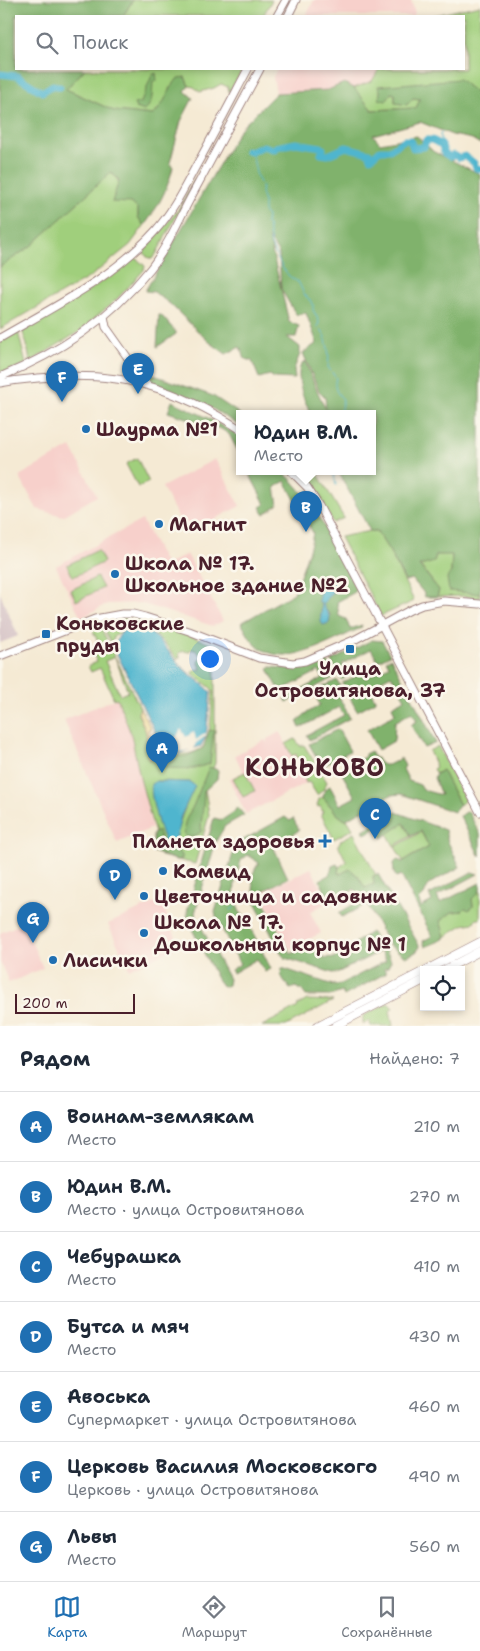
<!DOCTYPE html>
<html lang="ru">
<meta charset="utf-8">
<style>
:root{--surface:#fff;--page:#f2f2f3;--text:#1f2937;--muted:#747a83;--line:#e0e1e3;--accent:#1f6fb2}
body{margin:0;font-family:"Shantell Sans",sans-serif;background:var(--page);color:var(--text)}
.controls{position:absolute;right:15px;bottom:15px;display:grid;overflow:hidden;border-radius:0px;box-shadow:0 2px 8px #0003}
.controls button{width:45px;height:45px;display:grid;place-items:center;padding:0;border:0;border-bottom:1px solid var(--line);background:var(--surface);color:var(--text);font:25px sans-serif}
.scale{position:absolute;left:15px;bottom:12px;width:120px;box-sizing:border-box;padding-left:5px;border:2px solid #4a1f2b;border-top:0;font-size:14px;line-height:18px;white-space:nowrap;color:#4a1f2b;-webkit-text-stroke:4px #fbf7ec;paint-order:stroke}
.you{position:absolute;left:209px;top:658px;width:18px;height:18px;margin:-12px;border:4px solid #fff;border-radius:50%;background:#1a73e8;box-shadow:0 0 0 8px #1a73e833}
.badge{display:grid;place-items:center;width:32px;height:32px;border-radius:50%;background:var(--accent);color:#fff;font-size:16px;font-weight:700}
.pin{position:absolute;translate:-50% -41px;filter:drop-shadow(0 1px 2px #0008)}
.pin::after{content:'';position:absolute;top:26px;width:18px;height:15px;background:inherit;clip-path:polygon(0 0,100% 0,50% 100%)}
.popup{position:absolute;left:236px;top:410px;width:140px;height:65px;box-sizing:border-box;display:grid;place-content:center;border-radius:0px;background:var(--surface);filter:drop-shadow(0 1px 4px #0005);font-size:16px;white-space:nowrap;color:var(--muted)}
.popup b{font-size:19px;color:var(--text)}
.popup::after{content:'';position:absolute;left:50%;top:100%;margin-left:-10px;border:10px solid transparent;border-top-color:var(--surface)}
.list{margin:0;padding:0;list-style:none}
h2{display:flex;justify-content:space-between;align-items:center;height:65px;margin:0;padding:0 20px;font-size:21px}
h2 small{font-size:16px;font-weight:400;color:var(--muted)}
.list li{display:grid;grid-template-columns:32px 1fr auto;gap:15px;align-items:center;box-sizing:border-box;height:70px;padding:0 20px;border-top:1px solid var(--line)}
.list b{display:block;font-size:19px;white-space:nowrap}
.list p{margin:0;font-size:16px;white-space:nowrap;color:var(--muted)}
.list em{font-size:16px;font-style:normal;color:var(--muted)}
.icon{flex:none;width:28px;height:28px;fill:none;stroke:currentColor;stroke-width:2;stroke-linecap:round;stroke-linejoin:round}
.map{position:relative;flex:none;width:480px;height:1026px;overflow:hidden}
.search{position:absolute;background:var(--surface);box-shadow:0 2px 8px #0003;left:15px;right:15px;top:15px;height:55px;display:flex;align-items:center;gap:12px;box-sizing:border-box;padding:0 18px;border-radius:0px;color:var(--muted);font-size:19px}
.sheet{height:555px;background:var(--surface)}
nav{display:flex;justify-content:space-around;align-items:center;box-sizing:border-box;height:70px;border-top:1px solid var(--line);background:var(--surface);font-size:14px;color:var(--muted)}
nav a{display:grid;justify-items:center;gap:2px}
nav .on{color:var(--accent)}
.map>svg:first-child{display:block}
.built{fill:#f7d0cb}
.industrial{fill:#d2bec2}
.green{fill:#a0cf7c;stroke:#757754;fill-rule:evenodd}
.forest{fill:#80b26c;stroke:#65684c;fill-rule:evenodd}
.sand{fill:#eeda9e;stroke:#9c7c64}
.water{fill:#4fb5ce;stroke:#4c6a7c}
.pier{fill:#f5ead4}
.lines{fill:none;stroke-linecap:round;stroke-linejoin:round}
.stream{stroke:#4fb5ce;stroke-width:1}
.river{stroke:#4fb5ce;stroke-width:7}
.secondary-casing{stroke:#a08480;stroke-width:9}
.primary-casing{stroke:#a08480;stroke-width:9}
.secondary{stroke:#fff;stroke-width:7}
.primary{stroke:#fff;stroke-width:8}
.poi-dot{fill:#1f6fb2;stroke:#fbf7ec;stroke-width:2}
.labels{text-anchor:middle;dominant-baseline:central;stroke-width:5;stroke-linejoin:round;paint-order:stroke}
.poi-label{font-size:19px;font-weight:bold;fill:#4a1f2b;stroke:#fbf7ec;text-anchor:start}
.district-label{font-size:24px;font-weight:bold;letter-spacing:1px;fill:#4a1f2b;stroke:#fbf7ec}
</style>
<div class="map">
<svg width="480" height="1026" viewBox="0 0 480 1026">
<rect width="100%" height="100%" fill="#fbf7ec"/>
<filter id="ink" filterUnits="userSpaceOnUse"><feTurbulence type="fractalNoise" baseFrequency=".02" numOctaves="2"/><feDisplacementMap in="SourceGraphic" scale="10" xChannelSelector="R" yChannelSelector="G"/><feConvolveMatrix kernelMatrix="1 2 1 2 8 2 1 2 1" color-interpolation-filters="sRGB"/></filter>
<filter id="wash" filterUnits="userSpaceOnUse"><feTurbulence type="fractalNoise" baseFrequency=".0096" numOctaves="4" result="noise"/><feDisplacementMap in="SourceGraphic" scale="20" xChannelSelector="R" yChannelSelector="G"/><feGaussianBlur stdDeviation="1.12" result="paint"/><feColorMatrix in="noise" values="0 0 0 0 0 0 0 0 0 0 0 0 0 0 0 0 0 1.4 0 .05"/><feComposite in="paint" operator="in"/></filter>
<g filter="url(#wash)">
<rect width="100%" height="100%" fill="#f5ead4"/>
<path class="built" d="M 314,0 L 411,0 L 415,13 L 412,16 L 306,16 Z
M 277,69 L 379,69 L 372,81 L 354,88 L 344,83 L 328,90 L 276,93 L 273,77 Z
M 71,447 L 97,496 L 63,516 L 37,509 L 19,476 Z
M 215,459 L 240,506 L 187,534 L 162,487 Z
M 142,520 L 166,565 L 187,554 L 223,621 L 213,626 L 140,603 L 107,604 L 81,618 L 56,566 Z
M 117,698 L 132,734 L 140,778 L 152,828 L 117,843 L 64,720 Z
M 280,732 L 292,755 L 296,754 L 306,783 L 246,814 L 229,779 L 243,772 L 235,755 L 265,740 L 267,743 L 267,739 Z
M 311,868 L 328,902 L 310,912 L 321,933 L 290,949 L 261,893 Z
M 160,900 L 180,946 L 129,969 L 108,924 Z
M 23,923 L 43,968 L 9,983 L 0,962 L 0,933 Z"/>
<path class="industrial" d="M 0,593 L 18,636 L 0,643 Z"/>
<path class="green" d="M 133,0 L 272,0 L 264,14 L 264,16 L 123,16 Z
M 480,5 L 480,96 L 475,91 L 378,87 L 386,101 L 391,93 L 395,94 L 395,103 L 413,98 L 420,99 L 416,108 L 372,110 L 354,88 L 372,81 L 379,69 L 464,69 L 464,16 L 431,16 Z
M 85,69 L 243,69 L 229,92 L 228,87 L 221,84 L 214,88 L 200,92 L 194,87 L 189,86 L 185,77 L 172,85 L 164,103 L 153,115 L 114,111 L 66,89 Z
M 111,172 C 122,183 126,198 138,209 L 138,217 L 144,226 L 130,245 L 90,277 L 0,329 L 0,267 L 31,246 Z
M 195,179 L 196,180 L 155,256 L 152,259 L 147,257 L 144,253 L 145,250 L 178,210 Z
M 132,257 L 137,259 L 145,266 L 144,270 L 118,298 L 80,331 L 30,362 L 27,345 L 22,330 C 60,308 100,287 132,257 Z
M 18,331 L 26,364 L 0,374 L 0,341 Z
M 137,458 L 149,482 L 138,487 L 126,464 Z
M 295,471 L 316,471 L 344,518 L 333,523 L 316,491 Z
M 370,531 L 377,532 L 390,552 L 414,601 L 381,616 L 340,537 Z
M 98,550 L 104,562 L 73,577 L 67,565 Z
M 452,554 L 451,572 L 478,594 L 480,594 L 480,598 L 461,596 L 437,597 L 439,590 L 419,564 L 424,565 L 436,555 Z
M 97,577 L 103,588 L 76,601 L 71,590 Z
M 125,617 C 157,619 186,634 215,646 L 215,763 L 205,789 L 209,815 L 195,864 L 161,856 L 140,778 L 131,734 L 117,698 L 114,699 L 100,668 L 91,672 L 88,666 L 97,662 L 93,653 L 102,649 L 93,632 C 102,622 112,620 125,617 ZM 119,627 L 122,630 C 143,616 166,644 177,659 L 180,657 L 179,653 L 184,651 L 189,652 L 191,649 L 197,651 L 202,658 L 198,660 L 201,669 L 194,670 L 192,673 L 212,689 L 213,693 C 211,706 212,737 203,747 C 199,751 190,754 184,754 C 176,755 168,756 161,751 L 149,760 L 146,732 L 138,714 L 140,708 L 102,630 L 104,630 L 111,642 L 114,639 L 113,637 L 121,631 ZM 115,657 L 128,692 L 120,695 L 105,661 ZM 156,781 L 190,782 L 186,805 L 177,829 L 175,844 L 169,847 L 163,838 L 152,795 Z
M 295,739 L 300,746 L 304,745 L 327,782 L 323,790 L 317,795 L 309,782 L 306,783 L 296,754 L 292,756 L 286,744 Z
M 438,746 L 465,800 L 460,805 L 442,770 L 436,774 L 433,769 L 436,767 L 429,751 Z
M 245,772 L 255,791 L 243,797 L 233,778 Z
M 323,797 L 337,814 L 345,820 L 347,819 L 353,829 L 334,839 L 321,814 L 323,812 L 320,806 L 318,807 L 317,806 L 319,799 Z
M 404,823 L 411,836 L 394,846 L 387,833 Z
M 421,832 L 429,847 L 403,861 L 395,847 Z
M 354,833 L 376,875 L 373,876 L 374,884 L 365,889 L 358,876 L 338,873 L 339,867 L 347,862 L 338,845 L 341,840 Z
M 480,891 L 480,919 L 477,919 L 473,923 L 463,925 L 452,932 L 442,940 L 445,936 L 440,921 L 452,912 L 462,911 L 465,908 L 473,906 L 472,898 Z
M 307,1000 L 333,1001 L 286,1026 L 262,1026 L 298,1007 L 297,1006 Z
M 388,1003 L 393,1008 L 390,1010 L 393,1026 L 371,1026 L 369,1021 L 363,1024 L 363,1016 Z"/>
<path class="forest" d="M 0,0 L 133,0 L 123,16 L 16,16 L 16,69 L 85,69 L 66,89 L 114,111 L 153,115 C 165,104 168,90 178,78 L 185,77 L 189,86 L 185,91 L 193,98 L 181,121 L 170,163 L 173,167 C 168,189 158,207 144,226 L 138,217 L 138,209 L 131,203 L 112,202 L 119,180 L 111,172 L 31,246 L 0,267 Z
M 156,73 L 157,81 L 153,81 C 152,93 154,103 144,111 L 136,108 L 134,104 L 141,102 L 152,75 Z
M 459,79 L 480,96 L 480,123 L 478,125 L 480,126 L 480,144 L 472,139 L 452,135 L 420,122 L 373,135 L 380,143 L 417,136 L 434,152 L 480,174 L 480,594 L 449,591 L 447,578 L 451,572 L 452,555 L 436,555 L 434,562 L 424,565 L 419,565 L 439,590 L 437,597 L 425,597 L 423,592 L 412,579 L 405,581 L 390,552 L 377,532 L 370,531 L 338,471 L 372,471 L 372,413 L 312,413 C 304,404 296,379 300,367 C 301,365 303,363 305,361 L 315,386 L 326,410 L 325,397 L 319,391 L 303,353 L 317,343 L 306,313 L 297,315 L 292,308 L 281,289 L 279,254 L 269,238 L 289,322 L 299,326 L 296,337 L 287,337 L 300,347 L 300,354 L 294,369 L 295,379 L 274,378 L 270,375 L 259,378 L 252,361 L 245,359 L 240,347 L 226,354 L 208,341 L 170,304 L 154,292 L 145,291 L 240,129 L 276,93 L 328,90 L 344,83 L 354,88 L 372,110 L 416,108 L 420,99 L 413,98 L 407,105 L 395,103 L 395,94 L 391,93 L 386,101 L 379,99 L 380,91 L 378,86 Z
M 159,315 L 161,315 L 176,332 L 176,334 L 157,347 Z
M 132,354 L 136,354 L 154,375 L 213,396 L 240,414 L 240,426 L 213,409 L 150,384 L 131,356 Z
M 172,401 L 206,417 L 240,436 L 240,455 L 229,434 L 221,429 L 168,412 Z
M 248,471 L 282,471 C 316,500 336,550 356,589 L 355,592 L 337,602 L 339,616 L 346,619 L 350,629 L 362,625 L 361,628 C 333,640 285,671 256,645 C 250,640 246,630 241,623 L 294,593 L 310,547 L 313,533 L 285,481 L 275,487 L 278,505 L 264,514 L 260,507 L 265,504 ZM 326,582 L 337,587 L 323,604 L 324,609 L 330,614 L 329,623 L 321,614 L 323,609 L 321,603 L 318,601 Z
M 372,640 L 382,641 L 390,655 L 378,661 L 371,649 L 342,664 L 348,676 L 341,680 L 331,661 Z
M 326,658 L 335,677 L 287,702 L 285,698 L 323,678 L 319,671 L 280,691 L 268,669 L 271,667 L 292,669 Z
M 391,658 L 436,743 L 424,748 L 411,725 L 417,721 L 412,712 L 395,722 L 394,741 L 378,750 L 367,730 L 395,714 L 392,706 L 405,699 L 391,675 L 376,683 L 371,692 L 376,701 L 357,711 L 342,683 L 362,673 L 365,678 L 389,666 L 386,660 Z
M 337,680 L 344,694 L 339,697 L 350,718 L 310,740 L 307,735 L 344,715 L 339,707 L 300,728 L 297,721 L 307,713 L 320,705 L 313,692 Z
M 338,729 L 350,751 L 322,767 L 309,744 Z
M 209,730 L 214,731 L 210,764 L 191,769 L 165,768 L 166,760 L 173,757 L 187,756 L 203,748 Z
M 371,751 L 374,758 L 377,758 C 383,771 392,763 401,758 L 405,766 L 403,769 L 409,781 L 420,785 L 423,790 L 441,795 L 434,778 L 436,774 L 442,770 L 460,805 L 454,812 L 401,794 L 391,795 L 345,820 L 337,814 L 323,797 L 325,789 L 330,786 L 340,805 L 355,797 L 340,770 L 365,757 L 365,754 Z
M 209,767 L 218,770 L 217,779 L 204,791 C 204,805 201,818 201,832 L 193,837 L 185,837 C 182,820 188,818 194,804 C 199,792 204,779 209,767 Z
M 237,807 L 244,815 L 225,826 L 216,841 L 195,913 L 198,921 L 229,979 L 228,985 L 223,987 L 217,979 L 188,921 L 187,912 L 214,818 L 222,820 L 234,812 Z
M 468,811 L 480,834 L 480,857 L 460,816 Z
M 396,812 L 445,830 L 448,842 L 460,867 L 429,884 L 424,895 L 419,900 L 421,907 L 432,901 L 429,895 L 472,872 L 478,874 L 437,896 L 440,903 L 480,883 L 480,891 L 472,899 L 473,907 L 469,910 L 465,908 L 462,911 L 452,912 L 440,921 L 445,936 L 442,940 L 425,947 L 423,941 L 432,936 L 401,875 L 396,877 L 394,873 L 393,863 L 398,860 L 402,862 L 429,847 L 421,831 L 411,836 L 404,823 L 382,838 L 376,828 L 365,834 L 363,830 Z
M 285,817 L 290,821 L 293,818 L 299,830 L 274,848 L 288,878 L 255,895 C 251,882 251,873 259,863 L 248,855 L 241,860 L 235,883 L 234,897 L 241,915 L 244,915 L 271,969 L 265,972 L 257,959 L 233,973 L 231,970 L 240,964 L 216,917 L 215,912 L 235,847 L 238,843 Z
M 158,831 L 163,847 L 167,850 L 175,848 L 182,855 L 182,859 L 176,860 L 153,852 L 153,834 Z
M 337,864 L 339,867 L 338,873 L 340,874 L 350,869 L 358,876 L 365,888 L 374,884 L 373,876 L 378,874 L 420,947 L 416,952 L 406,957 L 389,945 L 367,904 L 342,917 L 339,913 L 361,900 L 355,889 L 338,898 L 335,890 L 326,894 L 320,880 L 330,874 L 332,866 Z
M 260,895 L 291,954 L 315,942 L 324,959 L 330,957 L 331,959 L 356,947 L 355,943 L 371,932 L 382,946 L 385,947 L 391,961 L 388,967 L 384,968 L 386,973 L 344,996 L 342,992 L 330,996 L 306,996 L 301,989 L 299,989 L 297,987 L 290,989 L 281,976 L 282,968 L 333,985 L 341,984 L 386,961 L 381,951 L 337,973 L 333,973 L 285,958 L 282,955 L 254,900 Z"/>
<path class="sand" d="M 140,708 L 151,728 L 148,730 L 153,744 L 157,748 L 159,747 L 161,751 L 149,760 L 146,732 L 138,713 Z"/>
<path class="water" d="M 330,581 L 334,582 L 337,586 L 323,604 C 325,612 332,614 329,623 L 323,625 C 318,619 323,611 321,603 L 318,601 L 321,585 Z
M 128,628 C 156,625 167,653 183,668 C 192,677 203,683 211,692 L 206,736 L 201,746 L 180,753 L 164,750 L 116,652 C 115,642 118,633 128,628 Z
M 156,781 L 190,782 L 195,786 L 181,816 L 175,844 L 171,847 L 166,845 C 160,832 150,798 151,784 Z"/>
<path class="pier" d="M 181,729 L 186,737 L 194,732 L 196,740 L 207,732 L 206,736 L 196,743 L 194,750 L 173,752 L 169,749 L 166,737 L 176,738 Z"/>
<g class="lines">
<path class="stream" d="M 437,142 L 441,140 L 440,134 L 442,133
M 250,152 L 253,158 L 257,177 L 262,186 L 261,193 L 264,202 L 264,213 L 267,216 L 266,224 L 268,226 L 271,245 L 282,267 L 289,276 L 299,283 L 304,294 L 313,304 L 313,310 L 319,321 L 318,327 C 328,335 330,356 328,367 L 336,378 C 333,387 337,394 343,399 L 340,413
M 333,471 L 336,485
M 231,910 L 236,906"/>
<path class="river" d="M 0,74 L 17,76 L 42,92 L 53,85 L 60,87
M 247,151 L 250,152 L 264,146 L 275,150 L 276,147 L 296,143 L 321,147 L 323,149 L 321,154 L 328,155 L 346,147 L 369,153 L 371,158 L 380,150 L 390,150 L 404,140 L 410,140 L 413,148 L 424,147 L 426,140 L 432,140 L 442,145 L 444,153 L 450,157 L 454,155 L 459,158 L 465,156 L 474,163 L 476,168 L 480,169"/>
</g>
</g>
<g filter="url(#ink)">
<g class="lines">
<defs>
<path id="secondary" d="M 277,16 L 286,0
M 288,16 L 296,0
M 104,316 L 106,327 L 147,385
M 0,338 C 55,306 113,278 156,230 C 173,211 184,188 196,166 C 214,134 231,101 248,69
M 0,377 C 60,352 108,321 150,269 C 167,248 178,221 191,197 C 214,154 237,111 260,69
M 0,383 C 46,375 104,372 149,386 C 181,395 212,411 240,429
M 291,471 L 307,487 L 319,506 L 480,812
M 0,656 L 95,619 L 122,614 L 133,614 L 145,617 L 189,631 L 259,658 L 293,663 L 305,661 L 354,640 L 410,610 L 422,605 L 444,601 L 480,604"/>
<path id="primary" d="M 426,970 L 480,942
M 444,970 L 480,951
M 317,1026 L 424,971
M 335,1026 L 424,980"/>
</defs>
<use href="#secondary" class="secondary-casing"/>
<use href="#primary" class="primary-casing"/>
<use href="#secondary" class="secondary"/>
<use href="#primary" class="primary"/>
</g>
</g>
<g class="poi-dot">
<circle cx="86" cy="429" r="5"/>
<circle cx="159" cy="524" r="5"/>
<circle cx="115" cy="574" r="5"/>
<rect x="41" y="629" width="10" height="10" rx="2.5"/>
<rect x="345" y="644" width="10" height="10" rx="2.5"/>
<path d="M322.5 833.5h5v5h5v5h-5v5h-5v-5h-5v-5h5z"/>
<circle cx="163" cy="871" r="5"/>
<circle cx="144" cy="896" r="5"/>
<circle cx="144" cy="933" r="5"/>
<circle cx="53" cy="960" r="5"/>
</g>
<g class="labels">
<g class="poi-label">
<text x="96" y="429">Шаурма №1</text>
<text x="169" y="524">Магнит</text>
<text x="125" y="563">Школа № 17.<tspan x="125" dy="22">Школьное здание №2</tspan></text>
<text x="56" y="623">Коньковские<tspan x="56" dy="22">пруды</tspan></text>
<text x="350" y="668" text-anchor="middle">Улица<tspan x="350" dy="22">Островитянова, 37</tspan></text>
<text x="315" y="841" text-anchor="end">Планета здоровья</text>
<text x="173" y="871">Комвид</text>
<text x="154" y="896">Цветочница и садовник</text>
<text x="154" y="922">Школа № 17.<tspan x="154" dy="22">Дошкольный корпус № 1</tspan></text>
<text x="63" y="960">Лисички</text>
</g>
<g class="district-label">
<text x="315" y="768">КОНЬКОВО</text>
</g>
</g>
</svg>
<div class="controls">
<button><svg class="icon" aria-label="locate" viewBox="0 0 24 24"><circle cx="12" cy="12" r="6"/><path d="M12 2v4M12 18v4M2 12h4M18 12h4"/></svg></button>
</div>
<div class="scale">200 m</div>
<div class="you"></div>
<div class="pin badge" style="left:162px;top:773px">A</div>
<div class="pin badge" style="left:306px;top:532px">B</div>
<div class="popup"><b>Юдин В.М.</b>Место</div>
<div class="pin badge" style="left:375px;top:839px">C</div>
<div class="pin badge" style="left:115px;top:900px">D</div>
<div class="pin badge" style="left:138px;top:394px">E</div>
<div class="pin badge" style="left:62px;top:402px">F</div>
<div class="pin badge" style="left:33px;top:943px">G</div>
<div class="search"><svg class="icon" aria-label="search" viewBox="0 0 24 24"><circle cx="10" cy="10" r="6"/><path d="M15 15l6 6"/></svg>Поиск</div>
</div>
<section class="sheet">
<h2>Рядом<small>Найдено: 7</small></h2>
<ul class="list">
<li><span class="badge">A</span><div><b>Воинам-землякам</b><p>Место</p></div><em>210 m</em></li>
<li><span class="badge">B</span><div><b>Юдин В.М.</b><p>Место · улица Островитянова</p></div><em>270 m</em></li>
<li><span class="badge">C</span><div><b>Чебурашка</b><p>Место</p></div><em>410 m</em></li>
<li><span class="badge">D</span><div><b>Бутса и мяч</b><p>Место</p></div><em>430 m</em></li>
<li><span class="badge">E</span><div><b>Авоська</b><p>Супермаркет · улица Островитянова</p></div><em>460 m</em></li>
<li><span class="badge">F</span><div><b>Церковь Василия Московского</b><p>Церковь · улица Островитянова</p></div><em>490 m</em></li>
<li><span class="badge">G</span><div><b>Львы</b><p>Место</p></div><em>560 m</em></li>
</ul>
</section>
<nav>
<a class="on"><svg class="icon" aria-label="map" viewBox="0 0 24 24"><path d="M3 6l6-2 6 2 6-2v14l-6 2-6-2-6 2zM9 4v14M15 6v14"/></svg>Карта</a>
<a><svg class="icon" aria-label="directions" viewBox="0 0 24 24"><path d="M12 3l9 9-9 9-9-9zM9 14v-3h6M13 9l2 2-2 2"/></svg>Маршрут</a>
<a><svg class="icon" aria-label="saved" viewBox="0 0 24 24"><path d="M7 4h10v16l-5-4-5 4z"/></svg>Сохранённые</a>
</nav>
